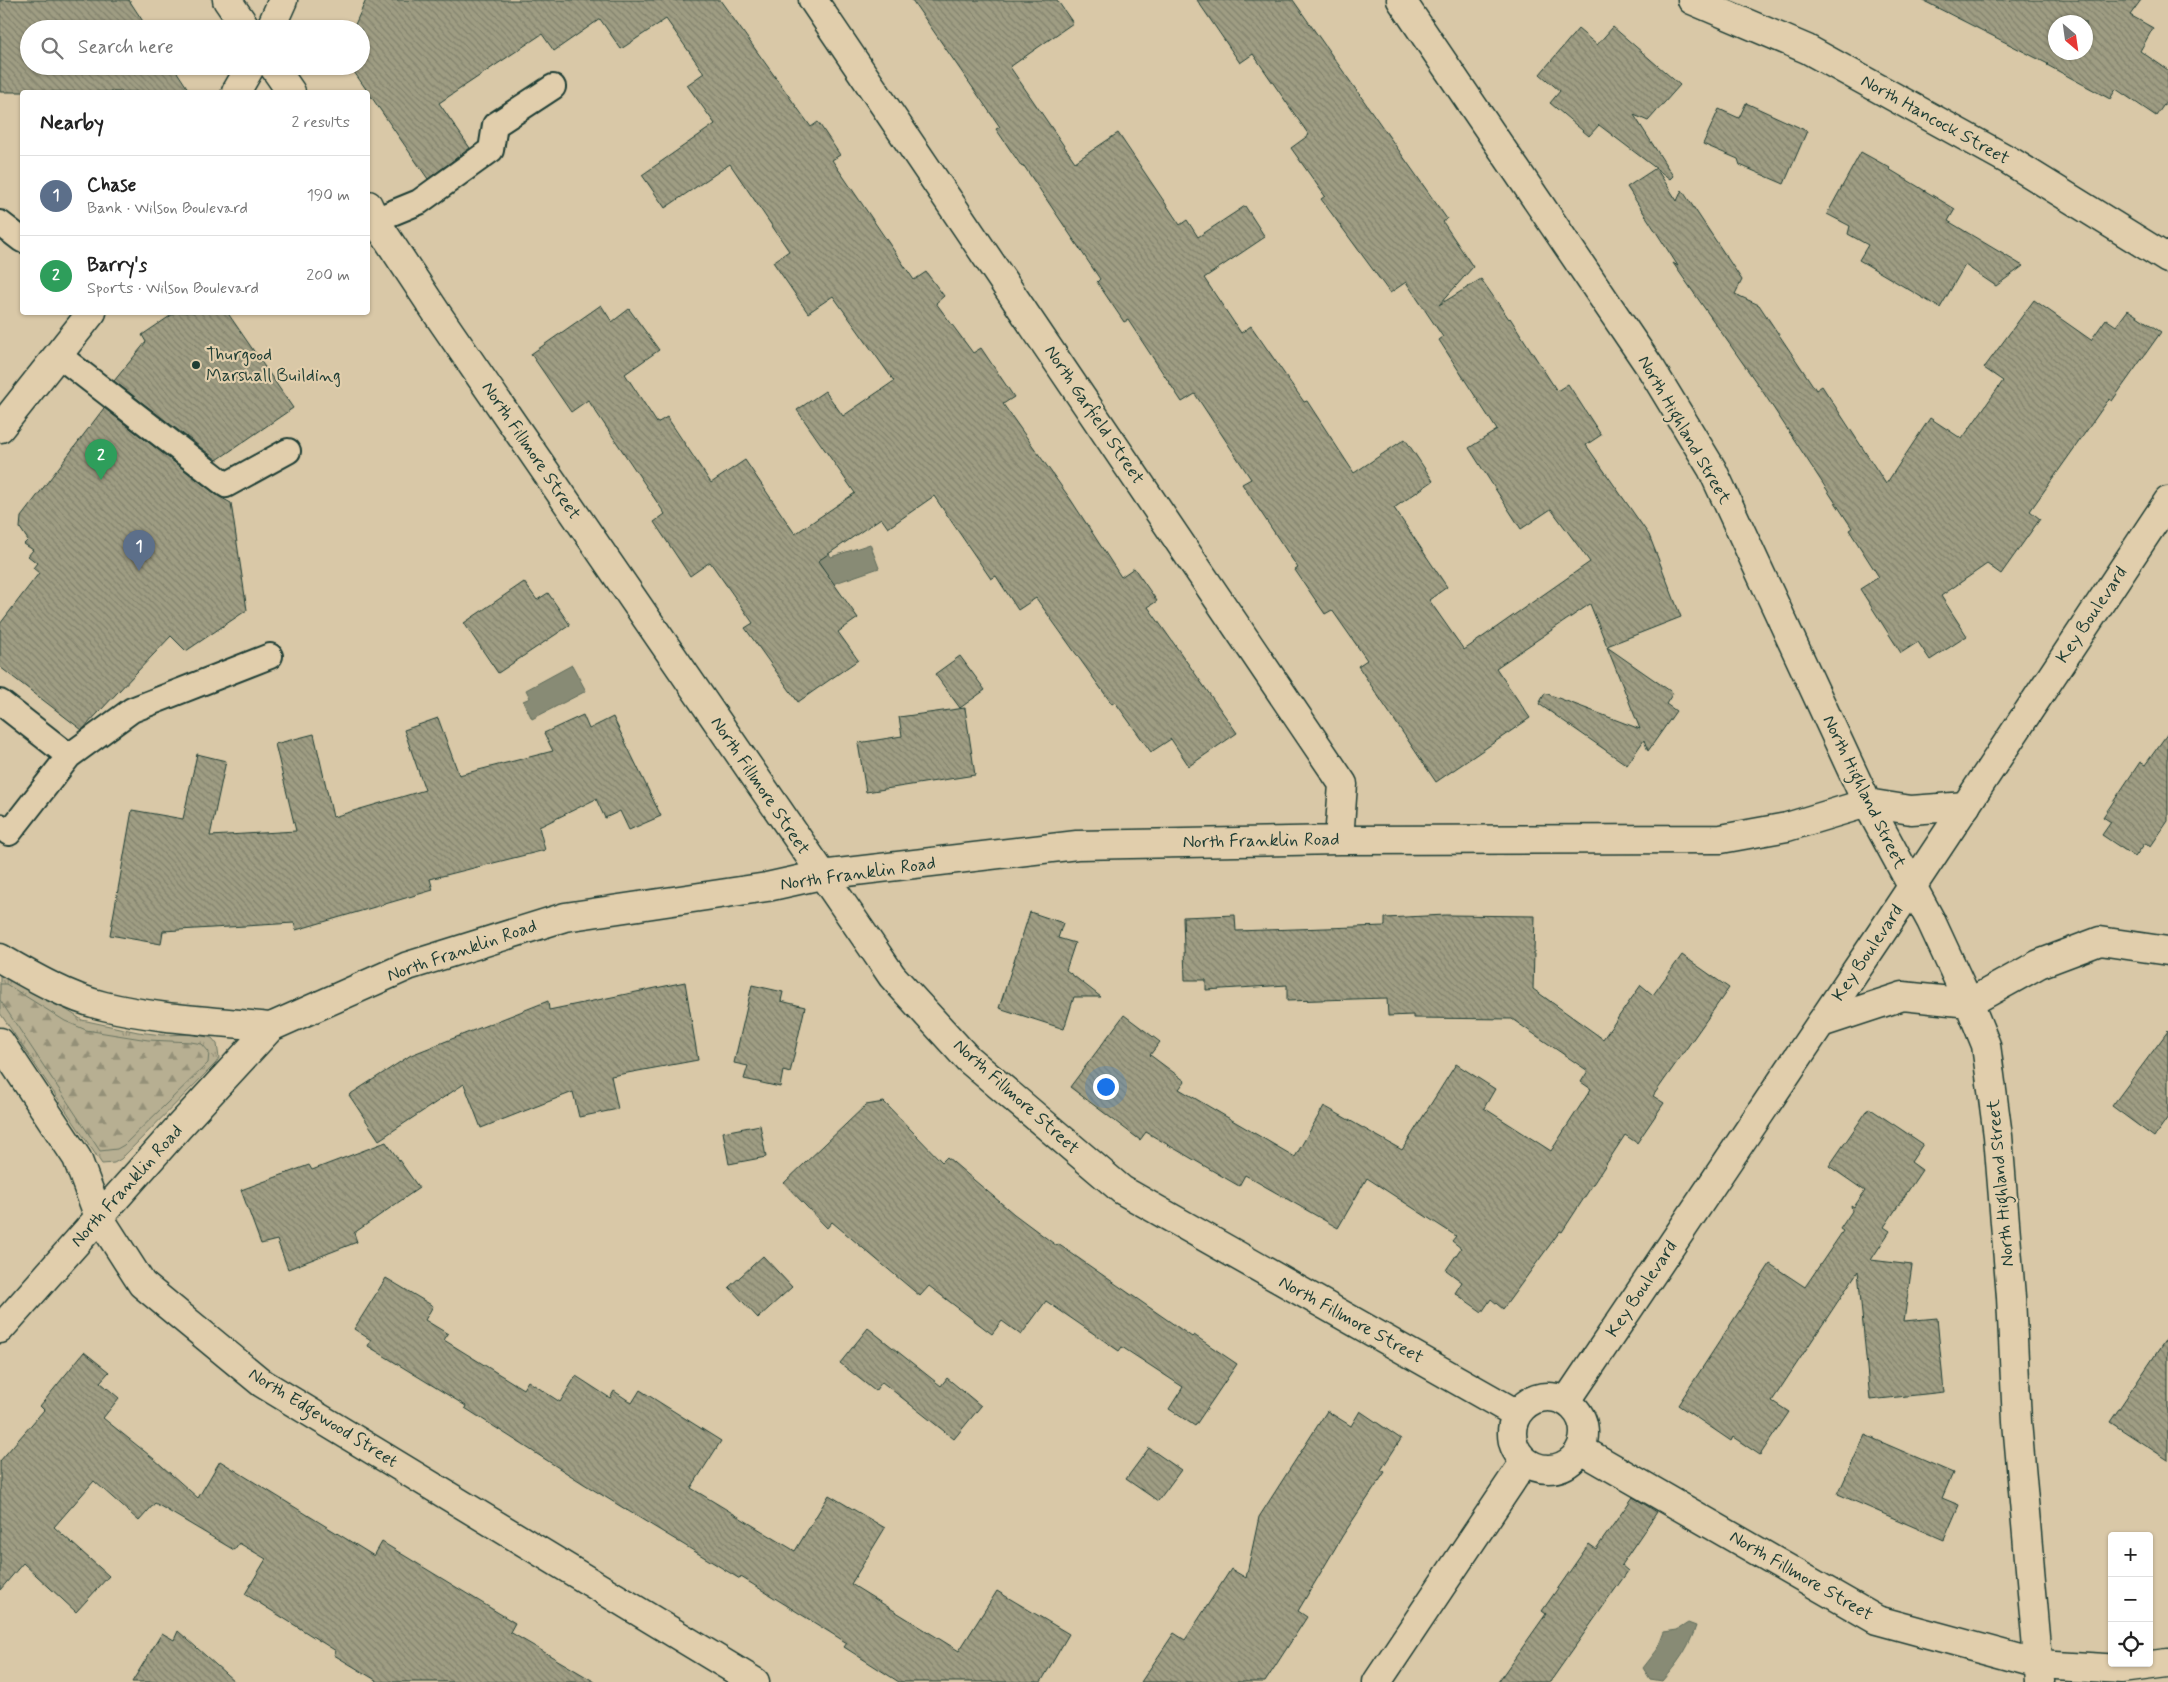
<!DOCTYPE html>
<meta charset="utf-8">
<style>
:root{--surface:#fff;--page:#f2f2f2;--text:#222;--muted:#767676;--line:#e0e0e0;--accent:#1f3d34}
body{margin:0;font-family:Mynerve,sans-serif;background:var(--page);color:var(--text)}
.controls{position:absolute;right:15px;bottom:15px;display:grid;overflow:hidden;border-radius:5px;box-shadow:0 1px 4px #0004}
.controls button{width:45px;height:45px;display:grid;place-items:center;padding:0;border:0;border-bottom:1px solid var(--line);background:var(--surface);color:var(--text);font:25px sans-serif}
.compass{position:absolute;left:2048px;top:15px;width:45px;height:45px;border-radius:50%;background:var(--surface);box-shadow:0 1px 4px #0004;rotate:151deg}
.you{position:absolute;left:1105px;top:1086px;width:18px;height:18px;margin:-12px;border:4px solid #fff;border-radius:50%;background:#1a73e8;box-shadow:0 0 0 8px #1a73e833}
.badge{display:grid;place-items:center;width:32px;height:32px;border-radius:50%;background:var(--accent);color:#fff;font-size:16px;font-weight:700}
.pin{position:absolute;translate:-50% -41px;filter:drop-shadow(0 1px 2px #0008)}
.pin::after{content:'';position:absolute;top:26px;width:18px;height:15px;background:inherit;clip-path:polygon(0 0,100% 0,50% 100%)}
.list{margin:0;padding:0;list-style:none}
h2{display:flex;justify-content:space-between;align-items:center;height:65px;margin:0;padding:0 20px;font-size:21px}
h2 small{font-size:16px;font-weight:400;color:var(--muted)}
.list li{display:grid;grid-template-columns:32px 1fr auto;gap:15px;align-items:center;box-sizing:border-box;height:80px;padding:0 20px;border-top:1px solid var(--line)}
.list b{display:block;font-size:19px;white-space:nowrap}
.list p{margin:0;font-size:16px;white-space:nowrap;color:var(--muted)}
.list em{font-size:16px;font-style:normal;color:var(--muted)}
.icon{flex:none;width:28px;height:28px;fill:none;stroke:currentColor;stroke-width:2;stroke-linecap:round;stroke-linejoin:round}
.map{position:relative;flex:none;width:2168px;height:1682px;overflow:hidden}
.search{position:absolute;background:var(--surface);box-shadow:0 1px 4px #0004;left:20px;top:20px;width:350px;height:55px;display:flex;align-items:center;gap:12px;box-sizing:border-box;padding:0 18px;border-radius:28px;color:var(--muted);font-size:19px}
.panel{position:absolute;background:var(--surface);box-shadow:0 1px 4px #0004;left:20px;top:90px;width:350px;height:225px;border-radius:5px}
.map>svg:first-child{display:block}
.grass{fill:url(#grass-tufts);stroke:#6b7663}
.forest{fill:url(#forest-firs);stroke:#6b7663}
.water{fill:#888b75;stroke:#5e6c5b}
.building{fill:url(#building-back-hatch);stroke:#1f3d34;fill-rule:evenodd}
.lines{fill:none;stroke-linecap:round;stroke-linejoin:round}
.lane-casing{stroke:#1f3d34;stroke-width:28}
.street-casing{stroke:#1f3d34;stroke-width:31}
.secondary-casing{stroke:#1f3d34;stroke-width:31}
.primary-casing{stroke:#1f3d34;stroke-width:31}
.lane{stroke:#e1ceac;stroke-width:24}
.street{stroke:#e1ceac;stroke-width:28}
.secondary{stroke:#e1ceac;stroke-width:28}
.primary{stroke:#e1ceac;stroke-width:28}
.poi-dot{fill:#1f3d34;stroke:#e1ceac;stroke-width:2}
.labels{text-anchor:middle;dominant-baseline:central;stroke-width:4.5;stroke-linejoin:round;paint-order:stroke}
.street-label{font-size:18px;fill:#1f3d34;stroke:#e1ceac}
.poi-label{font-size:18px;fill:#1f3d34;stroke:#e1ceac;text-anchor:start}
</style>
<div class="map">
<svg width="2168" height="1682" viewBox="0 0 2168 1682">
<defs>
<pattern id="grass-tufts" width="24" height="20" patternUnits="userSpaceOnUse" patternTransform="scale(1.25)"><rect width="24" height="20" fill="#b7af92"/><path d="M3 7l-1-3M5 7V3M7 7l1-3M15 17l-1-3M17 17v-4M19 17l1-3" fill="none" stroke="#949078"/></pattern>
<pattern id="forest-firs" width="22" height="20" patternUnits="userSpaceOnUse" patternTransform="scale(1.25)"><rect width="22" height="20" fill="#b7af92"/><path d="M5 1l3.5 6h-7zM16 11l3.5 6h-7z" fill="#949078"/></pattern>
<pattern id="building-back-hatch" width="6" height="6" patternUnits="userSpaceOnUse" patternTransform="scale(1.25)"><rect width="6" height="6" fill="#9f9d83"/><path d="M-1 5l2 2M0 0l6 6M5-1l2 2" fill="none" stroke="#81816c"/></pattern>
</defs>
<rect width="100%" height="100%" fill="#d9c8a7"/>
<filter id="ink" filterUnits="userSpaceOnUse"><feTurbulence type="fractalNoise" baseFrequency=".02" numOctaves="2"/><feDisplacementMap in="SourceGraphic" scale="10" xChannelSelector="R" yChannelSelector="G"/><feConvolveMatrix kernelMatrix="1 2 1 2 8 2 1 2 1" color-interpolation-filters="sRGB"/></filter>
<g filter="url(#ink)">
<path class="grass" d="M 0,974 L 53,1001 L 82,1020 L 138,1032 L 162,1035 L 194,1034 L 212,1038 L 217,1044 L 219,1058 L 216,1063 L 121,1159 L 114,1163 L 102,1164 L 0,1013 Z"/>
<path class="forest" d="M 0,984 L 6,984 L 65,1021 L 86,1030 L 148,1040 L 191,1042 L 202,1044 L 209,1052 L 208,1063 L 124,1145 L 117,1149 L 100,1151 L 0,1000 Z"/>
<path class="water" d="M 870,544 L 879,568 L 821,588 L 808,554 L 827,550 L 831,557 Z
M 572,665 L 586,691 L 532,719 L 523,701 L 530,698 L 526,690 Z
M 1688,1623 L 1696,1626 C 1689,1648 1677,1664 1662,1681 L 1650,1679 L 1643,1668 L 1657,1650 L 1664,1632 L 1677,1630 Z"/>
<path class="building" d="M 0,0 L 129,0 L 148,29 L 29,29 L 29,66 L 173,66 L 190,92 L 0,92 Z
M 366,0 L 720,0 L 811,127 L 818,122 L 840,155 L 832,160 L 914,280 L 926,272 L 944,296 L 936,303 L 973,353 L 981,348 L 1014,397 L 1003,404 L 1071,500 L 1121,577 L 1134,568 L 1157,601 L 1148,607 L 1237,733 L 1189,766 L 1171,739 L 1151,752 L 1115,702 L 1112,704 L 1036,598 L 1018,610 L 996,576 L 991,579 L 934,496 L 888,528 L 881,518 L 818,561 L 858,618 L 838,632 L 858,660 L 798,702 L 745,628 L 753,623 L 710,562 L 690,576 L 654,522 L 665,514 L 588,400 L 571,412 L 531,354 L 601,305 L 612,322 L 629,309 L 659,350 L 625,374 L 657,423 L 667,417 L 711,483 L 745,460 L 795,534 L 855,493 L 797,410 L 825,391 L 843,416 L 894,381 L 833,296 L 808,313 L 773,262 L 789,251 L 730,164 L 665,208 L 642,175 L 715,124 L 687,85 L 704,73 L 666,19 L 621,49 L 600,19 L 554,51 L 542,34 L 439,103 L 470,148 L 428,179 L 350,66 L 361,66 L 361,29 L 353,29 Z
M 912,0 L 1057,0 L 1073,23 L 1010,67 L 1075,162 L 1118,133 L 1180,225 L 1187,220 L 1198,237 L 1245,206 L 1265,237 L 1204,278 L 1241,333 L 1251,326 L 1304,402 L 1307,401 L 1354,473 L 1405,439 L 1433,481 L 1394,508 L 1447,587 L 1429,600 L 1464,650 L 1590,562 L 1551,509 L 1521,529 L 1469,448 L 1497,430 L 1439,340 L 1443,337 L 1406,282 L 1390,293 L 1321,199 L 1325,196 L 1291,148 L 1309,135 L 1253,54 L 1240,63 L 1197,0 L 1293,0 L 1447,219 L 1443,222 L 1473,267 L 1439,305 L 1481,279 L 1509,319 L 1510,318 L 1557,391 L 1568,384 L 1601,435 L 1586,445 L 1649,535 L 1681,617 L 1607,646 L 1590,604 L 1496,668 L 1530,718 L 1436,782 L 1358,666 L 1367,660 L 1332,610 L 1325,614 L 1295,570 L 1298,568 L 1242,484 L 1251,479 L 1195,394 L 1182,402 L 1128,320 L 1124,322 L 1097,282 L 1100,279 L 1024,166 L 1022,167 L 996,129 L 1000,127 Z
M 1922,0 L 2141,0 L 2130,15 L 2153,28 L 2140,51 L 2168,70 L 2168,99 L 2156,116 L 2116,89 L 2110,99 L 2047,65 L 2048,64 ZM 2056,22 L 2086,22 L 2086,52 L 2056,52 Z
M 1613,27 L 1680,85 L 1648,121 L 1634,115 L 1673,176 L 1670,179 L 1599,125 L 1589,136 L 1550,103 L 1560,91 L 1540,74 L 1578,29 L 1597,45 Z
M 1746,103 L 1807,131 L 1784,184 L 1740,165 L 1738,159 L 1703,144 L 1719,109 L 1739,118 Z
M 1861,152 L 1890,168 L 1889,169 L 1955,209 L 1948,221 L 2023,266 L 1996,286 L 1965,265 L 1940,308 L 1859,260 L 1868,245 L 1848,234 L 1850,226 L 1827,214 Z
M 1656,168 L 1677,201 L 1682,190 L 1742,280 L 1735,294 L 1759,305 L 1816,390 L 1822,386 L 1886,484 L 1930,418 L 1962,439 L 2003,381 L 1984,368 L 2034,300 L 2091,340 L 2106,319 L 2116,326 L 2128,310 L 2161,332 L 2112,401 L 2109,399 L 2030,511 L 2040,519 L 2001,574 L 1987,564 L 1941,596 L 1967,636 L 1930,660 L 1918,642 L 1901,653 L 1860,589 L 1879,577 L 1849,530 L 1852,528 L 1763,392 L 1673,263 L 1678,266 L 1627,187 Z
M 176,312 L 227,312 L 293,408 L 217,460 L 114,381 L 146,342 L 142,335 Z
M 104,408 L 218,496 L 231,503 L 247,610 L 186,651 L 171,636 L 82,730 L 0,667 L 0,624 L 39,573 L 33,568 L 37,563 L 28,556 L 33,550 L 24,544 L 28,540 L 20,528 L 21,517 Z
M 524,582 L 537,600 L 548,593 L 570,625 L 498,673 L 464,623 Z
M 1607,647 L 1673,693 L 1666,704 L 1676,711 L 1648,751 L 1644,740 L 1627,765 L 1539,704 L 1545,693 L 1640,729 Z
M 960,656 L 985,690 L 960,708 L 935,674 Z
M 965,708 L 975,775 L 866,792 L 858,743 L 902,736 L 899,717 Z
M 583,715 L 589,729 L 613,717 L 661,816 L 629,830 L 620,811 L 605,818 L 596,799 L 539,827 L 545,850 L 430,879 L 433,890 L 296,930 L 294,923 L 163,931 L 161,944 L 110,935 L 132,810 L 183,819 L 197,754 L 226,761 L 210,836 L 296,831 L 275,744 L 314,734 L 333,817 L 425,790 L 404,730 L 438,718 L 459,775 L 553,751 L 544,733 Z
M 2168,733 L 2168,821 L 2151,846 L 2145,843 L 2135,857 L 2102,835 L 2111,822 L 2103,817 L 2140,762 L 2145,765 Z
M 1030,912 L 1063,923 L 1058,938 L 1075,943 L 1066,970 L 1101,997 L 1074,997 L 1064,1029 L 999,1008 Z
M 1235,915 L 1236,931 L 1385,926 L 1385,918 L 1446,915 L 1535,916 L 1533,989 L 1603,1039 L 1641,985 L 1653,995 L 1682,955 L 1729,988 L 1653,1096 L 1664,1103 L 1637,1143 L 1625,1135 L 1562,1232 L 1560,1231 L 1503,1309 L 1491,1299 L 1482,1312 L 1455,1293 L 1462,1282 L 1446,1270 L 1461,1248 L 1452,1241 L 1456,1236 L 1367,1178 L 1338,1228 L 1245,1175 L 1239,1186 L 1146,1132 L 1140,1140 L 1070,1087 L 1124,1015 L 1160,1042 L 1150,1055 L 1185,1081 L 1179,1089 L 1295,1157 L 1324,1106 L 1402,1150 L 1456,1064 L 1495,1089 L 1484,1108 L 1551,1151 L 1591,1089 L 1581,1082 L 1588,1071 L 1512,1019 L 1413,1018 L 1413,1015 L 1388,1016 L 1387,998 L 1287,1001 L 1287,985 L 1206,990 L 1206,980 L 1185,980 L 1183,917 Z
M 685,982 L 698,1060 L 611,1076 L 618,1109 L 579,1117 L 573,1092 L 481,1128 L 464,1084 L 379,1140 L 349,1095 L 411,1055 L 548,1001 L 549,1010 Z
M 752,985 L 783,992 L 781,1001 L 805,1007 L 790,1073 L 783,1071 L 780,1087 L 744,1079 L 748,1066 L 734,1063 Z
M 2168,1031 L 2168,1117 L 2154,1137 L 2112,1106 Z
M 884,1102 L 942,1162 L 947,1157 L 1014,1214 L 1057,1246 L 1058,1244 L 1192,1337 L 1194,1335 L 1237,1364 L 1195,1426 L 1169,1409 L 1183,1387 L 1122,1347 L 1119,1351 L 1046,1301 L 1021,1335 L 1002,1321 L 992,1334 L 929,1286 L 920,1296 L 832,1222 L 827,1228 L 784,1183 L 866,1105 Z
M 1869,1108 L 1923,1144 L 1911,1162 L 1922,1170 L 1884,1227 L 1890,1231 L 1871,1260 L 1912,1265 L 1904,1321 L 1937,1318 L 1944,1392 L 1870,1400 L 1858,1271 L 1772,1401 L 1789,1412 L 1760,1455 L 1733,1437 L 1731,1441 L 1678,1405 L 1770,1264 L 1805,1287 L 1843,1231 L 1840,1229 L 1852,1211 L 1851,1205 L 1854,1207 L 1865,1191 L 1829,1166 Z
M 760,1125 L 766,1157 L 729,1164 L 723,1132 Z
M 386,1142 L 419,1188 L 354,1233 L 357,1242 L 288,1269 L 277,1240 L 261,1244 L 241,1190 L 309,1165 L 312,1170 Z
M 763,1256 L 792,1287 L 758,1318 L 729,1287 Z
M 386,1278 L 433,1306 L 425,1320 L 448,1334 L 444,1340 L 523,1389 L 528,1381 L 560,1402 L 576,1376 L 610,1398 L 614,1391 L 632,1403 L 640,1390 L 721,1441 L 691,1488 L 795,1551 L 829,1495 L 885,1528 L 851,1584 L 959,1651 L 997,1591 L 1069,1634 L 1041,1682 L 899,1682 L 844,1647 L 847,1643 L 741,1577 L 740,1579 L 584,1484 L 465,1408 L 466,1406 L 368,1346 L 371,1340 L 354,1329 Z
M 868,1328 L 941,1386 L 947,1378 L 981,1406 L 954,1439 L 882,1382 L 875,1391 L 840,1363 Z
M 2168,1336 L 2168,1460 L 2110,1422 Z
M 84,1352 L 109,1372 L 100,1382 L 119,1398 L 103,1418 L 154,1459 L 198,1498 L 220,1461 L 374,1556 L 382,1542 L 515,1623 L 510,1632 L 595,1682 L 379,1682 L 334,1655 L 336,1651 L 245,1594 L 266,1559 L 239,1543 L 234,1550 L 155,1503 L 139,1521 L 94,1481 L 54,1527 L 109,1576 L 76,1612 L 23,1563 L 0,1590 L 0,1461 L 44,1410 L 40,1406 Z
M 1327,1411 L 1351,1426 L 1360,1411 L 1401,1439 L 1381,1470 L 1385,1472 L 1343,1535 L 1298,1611 L 1307,1617 L 1265,1682 L 1141,1682 L 1174,1633 L 1185,1640 L 1231,1569 L 1246,1578 L 1259,1517 Z
M 1865,1435 L 1953,1473 L 1942,1498 L 1959,1505 L 1944,1540 L 1838,1494 Z
M 1149,1448 L 1181,1470 L 1158,1501 L 1126,1479 Z
M 1633,1497 L 1657,1512 L 1621,1565 L 1628,1571 L 1550,1682 L 1498,1682 L 1546,1614 L 1542,1611 L 1589,1544 L 1596,1549 Z
M 178,1631 L 235,1682 L 132,1682 L 162,1633 L 174,1640 Z"/>
<g class="lines">
<defs>
<path id="lane" d="M 375,220 L 419,202 L 491,150 L 495,125 L 553,87
M 0,223 L 22,240
M 57,354 L 226,485 L 288,451
M 0,702 L 69,756
M 0,826 L 9,833 L 69,756 L 132,710 L 270,656"/>
<path id="street" d="M 227,0 L 247,29
M 813,0 L 1343,784 L 1339,840
M 1692,0 L 1807,49 L 2010,161 L 2168,259
M 273,66 L 291,92
M 368,205 L 375,220 L 438,315 L 875,951 L 892,976 L 968,1059 L 1122,1190 L 1517,1414
M 0,958 C 31,976 69,998 104,1006 C 158,1019 216,1021 271,1027
M 1969,1003 L 2039,964 L 2100,941 L 2168,951
M 0,1042 L 77,1158 L 99,1217 L 142,1284 L 262,1383 L 755,1682
M 0,1329 L 178,1128 L 271,1027 L 408,966 L 565,917 L 767,887 L 821,875 L 1077,845 L 1339,840 L 1721,839 L 1787,827 L 1867,803
M1512 1433a36 36 0 1 1 72 0a36 36 0 1 1-72 0Z
M 1566,1402 L 1880,935 L 2168,501
M 1580,1449 L 1877,1620 L 2039,1664 L 2122,1669 L 2168,1663
M 1377,1682 L 1525,1461"/>
<path id="secondary" d="M 1401,0 L 1652,370 L 1712,469 L 1867,803 L 1931,921 L 1969,1003 L 1986,1045 L 1998,1136 L 2011,1297 L 2017,1422 L 2040,1682
M 1867,803 L 1911,810 L 1966,806
M 1821,1023 L 1903,996 L 1969,1003"/>
<path id="primary" d="M 270,29 L 283,0
M 236,92 L 251,66
M 0,428 L 92,312"/>
</defs>
<use href="#lane" class="lane-casing"/>
<use href="#street" class="street-casing"/>
<use href="#secondary" class="secondary-casing"/>
<use href="#primary" class="primary-casing"/>
<use href="#lane" class="lane"/>
<use href="#street" class="street"/>
<use href="#secondary" class="secondary"/>
<use href="#primary" class="primary"/>
</g>
</g>
<circle class="poi-dot" cx="196" cy="365" r="5"/>
<g class="labels">
<g class="street-label">
<text transform="translate(1935 120) rotate(29)">North Hancock Street</text>
<text transform="translate(1094 415) rotate(56)">North Garfield Street</text>
<text transform="translate(1684 430) rotate(60)">North Highland Street</text>
<text transform="translate(531 451) rotate(56)">North Fillmore Street</text>
<text transform="translate(2092 615) rotate(-56)">Key Boulevard</text>
<text transform="translate(760 786) rotate(56)">North Fillmore Street</text>
<text transform="translate(1864 792) rotate(64)">North Highland Street</text>
<text transform="translate(1261 841) rotate(-1)">North Franklin Road</text>
<text transform="translate(858 874) rotate(-8)">North Franklin Road</text>
<text transform="translate(462 951) rotate(-19)">North Franklin Road</text>
<text transform="translate(1868 953) rotate(-56)">Key Boulevard</text>
<text transform="translate(1016 1097) rotate(42)">North Fillmore Street</text>
<text transform="translate(2001 1183) rotate(-95)">North Highland Street</text>
<text transform="translate(127 1186) rotate(-48)">North Franklin Road</text>
<text transform="translate(1642 1289) rotate(-56)">Key Boulevard</text>
<text transform="translate(1351 1320) rotate(29)">North Fillmore Street</text>
<text transform="translate(323 1418) rotate(32)">North Edgewood Street</text>
<text transform="translate(1801 1576) rotate(30)">North Fillmore Street</text>
</g>
<g class="poi-label">
<text x="206" y="355">Thurgood<tspan x="206" dy="21">Marshall Building</tspan></text>
</g>
</g>
</svg>
<div class="controls">
<button>+</button>
<button>−</button>
<button><svg class="icon" aria-label="locate" viewBox="0 0 24 24"><circle cx="12" cy="12" r="6"/><path d="M12 2v4M12 18v4M2 12h4M18 12h4"/></svg></button>
</div>
<svg class="compass" viewBox="-18 -18 36 36"><path d="M0-13l5 13h-10z" fill="#e53935"/><path d="M0 13l5-13h-10z" fill="#767676"/></svg>
<div class="you"></div>
<div class="pin badge" style="left:139px;top:571px;background:#5c6f8a">1</div>
<div class="pin badge" style="left:101px;top:480px;background:#2e9e5b">2</div>
<div class="search"><svg class="icon" aria-label="search" viewBox="0 0 24 24"><circle cx="10" cy="10" r="6"/><path d="M15 15l6 6"/></svg>Search here</div>
<section class="panel">
<h2>Nearby<small>2 results</small></h2>
<ul class="list">
<li><span class="badge" style="background:#5c6f8a">1</span><div><b>Chase</b><p>Bank · Wilson Boulevard</p></div><em>190 m</em></li>
<li><span class="badge" style="background:#2e9e5b">2</span><div><b>Barry's</b><p>Sports · Wilson Boulevard</p></div><em>200 m</em></li>
</ul>
</section>
</div>
